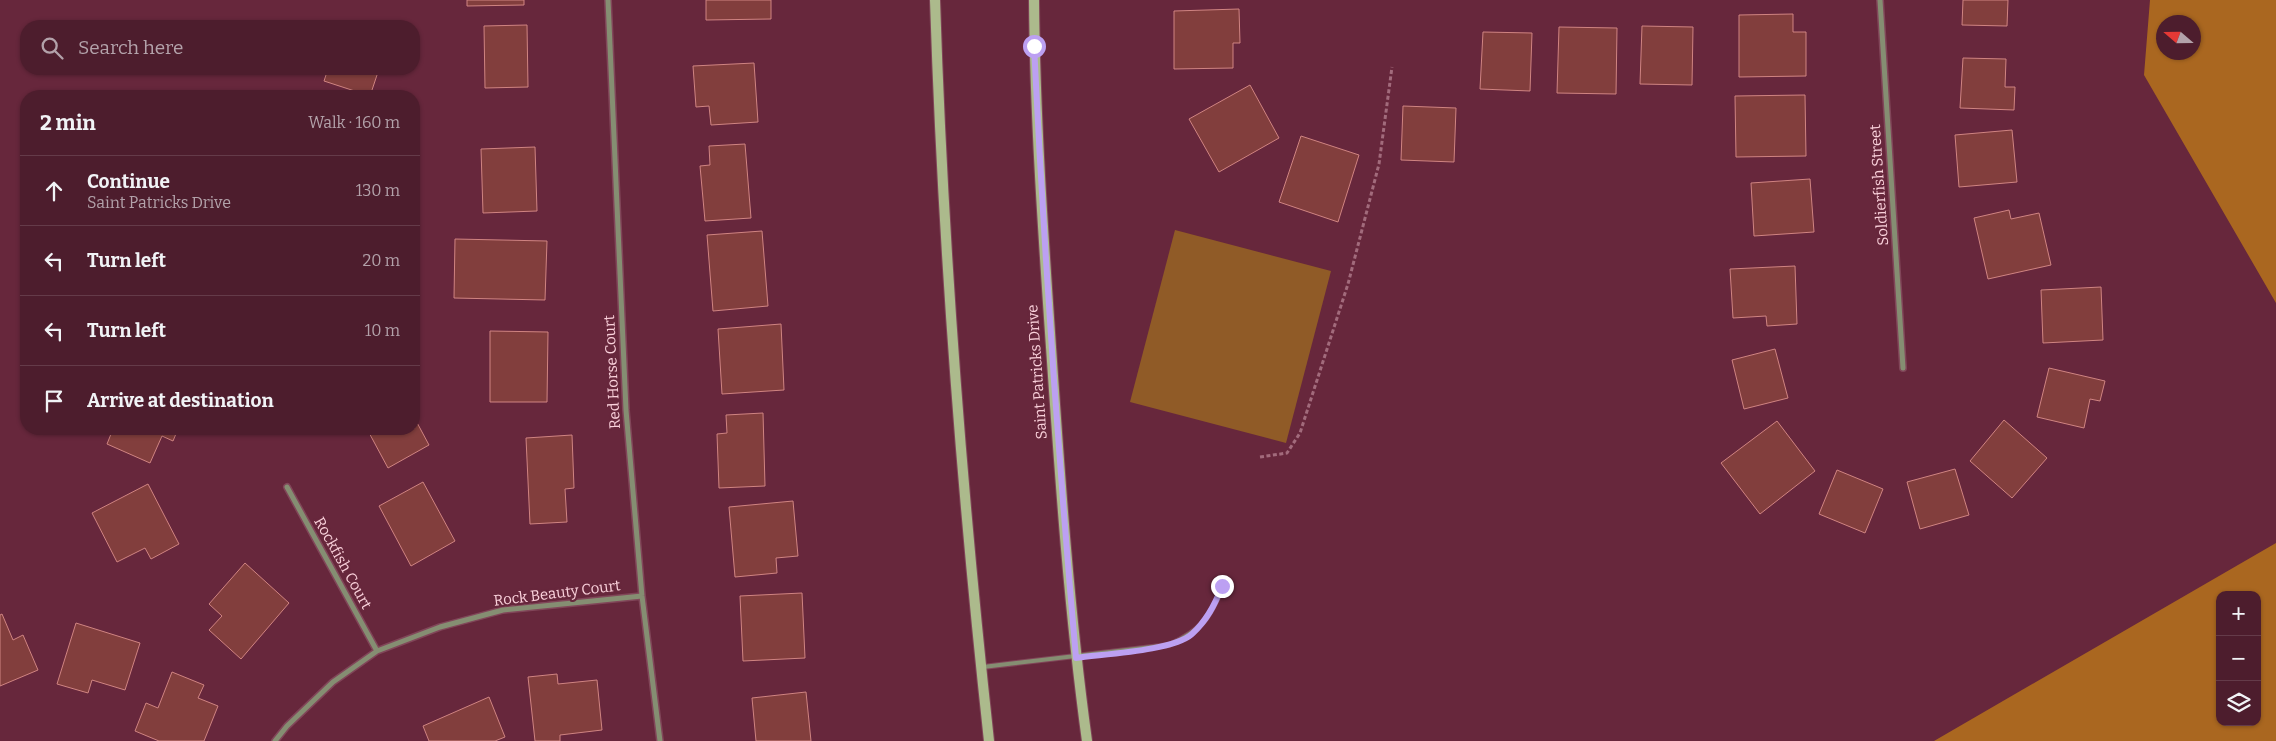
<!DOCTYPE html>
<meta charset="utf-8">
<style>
:root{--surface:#4d1d2d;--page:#572a39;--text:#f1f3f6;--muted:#b3a2aa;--line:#643b49}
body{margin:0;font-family:Bitter,serif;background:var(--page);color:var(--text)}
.controls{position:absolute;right:15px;bottom:15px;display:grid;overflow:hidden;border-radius:10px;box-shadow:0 1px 4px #0004}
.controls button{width:45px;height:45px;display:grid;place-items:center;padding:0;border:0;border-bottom:1px solid var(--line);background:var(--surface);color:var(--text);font:25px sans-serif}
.compass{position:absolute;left:2156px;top:15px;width:45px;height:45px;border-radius:50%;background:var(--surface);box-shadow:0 1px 4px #0004;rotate:290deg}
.stop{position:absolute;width:15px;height:15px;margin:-11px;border:4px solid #bca0f2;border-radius:50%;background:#fff}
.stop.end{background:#bca0f2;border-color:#fff;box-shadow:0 1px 5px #0008}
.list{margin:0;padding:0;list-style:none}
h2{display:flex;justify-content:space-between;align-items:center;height:65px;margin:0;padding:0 20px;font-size:21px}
h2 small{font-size:16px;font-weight:400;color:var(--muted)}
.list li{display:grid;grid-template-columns:32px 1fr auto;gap:15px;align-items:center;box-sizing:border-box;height:70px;padding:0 20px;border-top:1px solid var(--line)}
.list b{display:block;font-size:19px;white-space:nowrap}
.list p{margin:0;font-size:16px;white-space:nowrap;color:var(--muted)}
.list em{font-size:16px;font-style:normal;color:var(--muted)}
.icon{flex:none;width:28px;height:28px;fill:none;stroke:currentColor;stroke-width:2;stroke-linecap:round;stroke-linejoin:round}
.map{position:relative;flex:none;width:2276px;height:741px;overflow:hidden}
.search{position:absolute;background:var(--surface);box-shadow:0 1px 4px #0004;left:20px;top:20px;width:400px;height:55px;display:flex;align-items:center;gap:12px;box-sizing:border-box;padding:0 18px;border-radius:20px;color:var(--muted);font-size:19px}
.panel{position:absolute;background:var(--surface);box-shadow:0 1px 4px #0004;left:20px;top:90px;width:400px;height:345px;border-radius:20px}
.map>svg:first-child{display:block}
.green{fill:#905b27}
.forest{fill:#aa6720;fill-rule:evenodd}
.building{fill:#823e3d;stroke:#d08482}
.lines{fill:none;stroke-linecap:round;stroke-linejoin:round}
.service-casing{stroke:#814659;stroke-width:6}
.minor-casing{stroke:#814659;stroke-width:8}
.secondary-casing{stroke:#814659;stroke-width:12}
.path{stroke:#a26b7c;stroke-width:3;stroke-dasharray:4 2.5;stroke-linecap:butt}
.service{stroke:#858e72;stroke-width:4}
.minor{stroke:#858e72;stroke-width:5}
.secondary{stroke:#acba8c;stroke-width:10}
.route{stroke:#bca0f2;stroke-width:6}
.labels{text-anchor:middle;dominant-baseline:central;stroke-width:4.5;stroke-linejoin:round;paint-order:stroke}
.street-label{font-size:15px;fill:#fad1db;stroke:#67273c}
</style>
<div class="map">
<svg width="2276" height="741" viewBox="0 0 2276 741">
<rect width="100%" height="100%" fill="#67273c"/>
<path class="green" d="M 1175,230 L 1331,271 L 1286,443 L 1130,402 Z"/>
<path class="forest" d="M 2150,0 L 2276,0 L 2276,303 L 2144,75 ZM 2164,22 L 2194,22 L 2194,52 L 2164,52 Z
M 2276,543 L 2276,741 L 1934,741 ZM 2220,595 L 2257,595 L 2257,722 L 2220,722 Z"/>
<path class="building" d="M 467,0 L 524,0 L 524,5 L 467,6 Z
M 706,0 L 771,0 L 771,19 L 706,20 Z
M 1963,0 L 2008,0 L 2007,26 L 1962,25 Z
M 1239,9 L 1240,43 L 1233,43 L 1233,68 L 1174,69 L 1174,11 Z
M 1793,14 L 1793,32 L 1806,32 L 1806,76 L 1739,77 L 1739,15 Z
M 527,25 L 528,87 L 485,88 L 484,26 Z
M 1642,26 L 1693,27 L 1692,85 L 1640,84 Z
M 1559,27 L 1617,28 L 1616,94 L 1557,93 Z
M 1483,32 L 1532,33 L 1530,91 L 1480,89 Z
M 1963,58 L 2006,59 L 2005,87 L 2015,87 L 2014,110 L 1960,108 Z
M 754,63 L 758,122 L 711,125 L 709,106 L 696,107 L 693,66 Z
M 328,69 L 379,69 L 370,96 L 324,81 Z
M 1250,85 L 1279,138 L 1219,172 L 1189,119 Z
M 1805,95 L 1806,156 L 1736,157 L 1735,96 Z
M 1403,106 L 1456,108 L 1454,162 L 1401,160 Z
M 2012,130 L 2017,182 L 1959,187 L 1955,135 Z
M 1301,136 L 1359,155 L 1338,222 L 1279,202 Z
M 745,144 L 751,218 L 705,221 L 700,166 L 710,165 L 709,146 Z
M 535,147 L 537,211 L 483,213 L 481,149 Z
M 1810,179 L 1814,232 L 1754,236 L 1751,183 Z
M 2009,210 L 2011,219 L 2039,213 L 2051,265 L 1988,279 L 1974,218 Z
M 762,231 L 768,306 L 713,311 L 707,235 Z
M 455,239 L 547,241 L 545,300 L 454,298 Z
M 1795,266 L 1797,324 L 1767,326 L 1766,316 L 1733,318 L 1730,269 Z
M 2101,287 L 2103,340 L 2043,343 L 2041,290 Z
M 781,324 L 784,390 L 722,394 L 718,329 Z
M 490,331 L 548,332 L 547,402 L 490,402 Z
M 1775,349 L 1788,398 L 1744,409 L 1732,360 Z
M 2049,368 L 2105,381 L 2100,401 L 2090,399 L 2084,428 L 2037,417 Z
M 763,413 L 765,486 L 719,488 L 717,434 L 727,433 L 726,415 Z
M 414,417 L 429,445 L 388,468 L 367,429 L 414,429 Z
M 2004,420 L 2047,458 L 2012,498 L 1970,461 Z
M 1777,421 L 1815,471 L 1760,514 L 1721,463 Z
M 113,429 L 178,429 L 173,441 L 162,436 L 150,463 L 107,444 Z
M 572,435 L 574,488 L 565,489 L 567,522 L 530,524 L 526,438 Z
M 1955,469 L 1969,515 L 1920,529 L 1907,482 Z
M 1837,470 L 1883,489 L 1865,533 L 1819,514 Z
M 423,482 L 455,541 L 411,566 L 379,506 Z
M 148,484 L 179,544 L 151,559 L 145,548 L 117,562 L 92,513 Z
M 793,501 L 798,556 L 776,558 L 777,573 L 735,577 L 729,507 Z
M 245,563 L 289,603 L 241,659 L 209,630 L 222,616 L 209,604 Z
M 802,593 L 805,658 L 743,661 L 740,596 Z
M 2,614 L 13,640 L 23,635 L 38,670 L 0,686 L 0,615 Z
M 76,623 L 140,643 L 125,690 L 92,680 L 88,693 L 57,684 Z
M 172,672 L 204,685 L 198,698 L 218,706 L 204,741 L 159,741 L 135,731 L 146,703 L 158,708 Z
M 557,674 L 558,684 L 597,680 L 602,730 L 560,735 L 560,741 L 535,741 L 528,677 Z
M 806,692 L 811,741 L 756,741 L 752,698 Z
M 489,697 L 505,737 L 495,741 L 429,741 L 423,726 Z"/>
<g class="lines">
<defs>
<path id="service" d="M 983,667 L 1169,645 C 1202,630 1209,619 1223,586"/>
<path id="minor" d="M 608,0 L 626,410 L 642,596 L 660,741
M 1880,0 L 1903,368
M 287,487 L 377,651
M 275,741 L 287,726 L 333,682 L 377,651 L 440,627 L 503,610 L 642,596"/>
<path id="secondary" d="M 935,0 C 943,248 962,494 989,741
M 1034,0 C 1035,116 1043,231 1051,347 C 1060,478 1069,610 1087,741"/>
</defs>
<use href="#service" class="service-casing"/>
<use href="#minor" class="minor-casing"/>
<use href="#secondary" class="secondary-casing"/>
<path class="path" d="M 1260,457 L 1287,453 L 1300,433 L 1348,284 L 1379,164 L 1392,67"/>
<use href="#service" class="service"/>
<use href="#minor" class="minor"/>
<use href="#secondary" class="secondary"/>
</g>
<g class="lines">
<path class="route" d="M 1034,46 C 1044,250 1058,454 1076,658 C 1103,654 1173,651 1192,634 C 1207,620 1215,605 1222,586"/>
</g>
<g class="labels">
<g class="street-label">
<text transform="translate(1879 185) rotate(-94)">Soldierfish Street</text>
<text transform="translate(612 372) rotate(-93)">Red Horse Court</text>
<text transform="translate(1037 372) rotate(-94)">Saint Patricks Drive</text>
<text transform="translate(343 563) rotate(61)">Rockfish Court</text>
<text transform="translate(557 593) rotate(-7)">Rock Beauty Court</text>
</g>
</g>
</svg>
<div class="controls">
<button>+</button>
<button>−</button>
<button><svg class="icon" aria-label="layers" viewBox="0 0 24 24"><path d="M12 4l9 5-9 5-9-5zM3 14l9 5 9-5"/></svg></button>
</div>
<svg class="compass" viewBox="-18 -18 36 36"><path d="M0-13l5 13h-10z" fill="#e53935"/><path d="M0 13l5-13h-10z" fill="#b3a2aa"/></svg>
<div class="stop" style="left:1034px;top:46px"></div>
<div class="stop end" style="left:1222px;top:586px"></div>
<div class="search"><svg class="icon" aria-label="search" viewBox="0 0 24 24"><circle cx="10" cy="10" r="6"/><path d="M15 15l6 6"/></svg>Search here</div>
<section class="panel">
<h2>2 min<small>Walk · 160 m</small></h2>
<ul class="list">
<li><svg class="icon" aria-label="ahead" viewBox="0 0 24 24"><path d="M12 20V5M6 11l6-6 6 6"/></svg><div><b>Continue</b><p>Saint Patricks Drive</p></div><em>130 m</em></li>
<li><svg class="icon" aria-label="left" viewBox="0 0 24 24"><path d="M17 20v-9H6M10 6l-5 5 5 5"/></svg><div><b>Turn left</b></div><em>20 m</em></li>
<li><svg class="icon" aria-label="left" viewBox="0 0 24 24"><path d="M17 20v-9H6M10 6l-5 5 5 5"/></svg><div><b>Turn left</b></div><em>10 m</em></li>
<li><svg class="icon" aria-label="arrive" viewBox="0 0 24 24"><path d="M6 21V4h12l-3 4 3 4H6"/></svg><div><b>Arrive at destination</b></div></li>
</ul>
</section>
</div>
